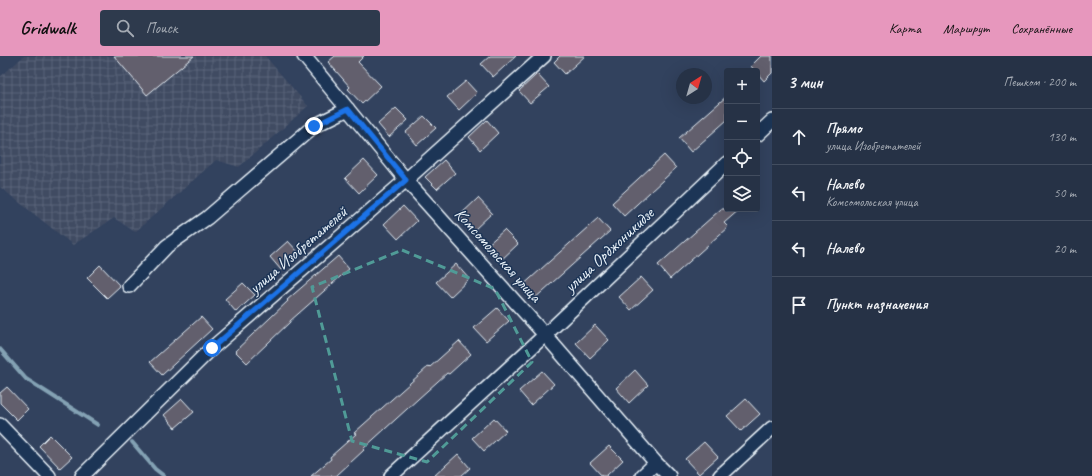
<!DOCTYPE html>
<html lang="ru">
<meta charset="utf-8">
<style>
:root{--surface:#263246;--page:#2e3a4d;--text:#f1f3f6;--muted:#a4aab3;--line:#424d5f;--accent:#e797bd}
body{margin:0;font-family:Caveat,sans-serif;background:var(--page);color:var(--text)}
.controls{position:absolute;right:12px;top:12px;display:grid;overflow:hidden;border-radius:4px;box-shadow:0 4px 16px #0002}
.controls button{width:36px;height:36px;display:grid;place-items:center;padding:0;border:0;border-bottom:1px solid var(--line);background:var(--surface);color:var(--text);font:20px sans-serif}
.compass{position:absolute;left:676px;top:12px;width:36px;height:36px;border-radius:50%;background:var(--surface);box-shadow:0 4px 16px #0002;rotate:37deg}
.stop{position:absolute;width:12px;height:12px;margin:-9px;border:3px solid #1a73e8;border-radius:50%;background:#fff}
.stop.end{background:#1a73e8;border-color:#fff;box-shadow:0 1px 4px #0008}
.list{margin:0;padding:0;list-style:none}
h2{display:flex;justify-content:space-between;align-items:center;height:52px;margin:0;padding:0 16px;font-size:17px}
h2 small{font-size:13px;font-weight:400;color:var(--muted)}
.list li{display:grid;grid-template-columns:26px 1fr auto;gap:12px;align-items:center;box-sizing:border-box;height:56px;padding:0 16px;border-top:1px solid var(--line)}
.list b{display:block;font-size:15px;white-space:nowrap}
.list p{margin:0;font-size:13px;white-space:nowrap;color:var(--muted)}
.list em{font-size:13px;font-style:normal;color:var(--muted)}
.icon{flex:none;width:22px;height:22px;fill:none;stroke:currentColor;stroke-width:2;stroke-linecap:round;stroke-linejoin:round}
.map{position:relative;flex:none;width:772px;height:420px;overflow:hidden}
header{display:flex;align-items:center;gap:24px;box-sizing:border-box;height:56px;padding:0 20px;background:var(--accent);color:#111}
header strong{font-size:19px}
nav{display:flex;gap:22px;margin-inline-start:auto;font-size:14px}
.search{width:280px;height:36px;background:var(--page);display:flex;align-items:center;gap:10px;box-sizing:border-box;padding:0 14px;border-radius:4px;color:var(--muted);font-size:15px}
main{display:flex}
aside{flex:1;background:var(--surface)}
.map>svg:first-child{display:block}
.industrial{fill:url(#industrial-grid)}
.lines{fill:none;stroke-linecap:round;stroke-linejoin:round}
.stream{stroke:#84a2b4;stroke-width:4}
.building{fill:#625f6d;stroke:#e8f1f8}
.street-casing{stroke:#e8f1f8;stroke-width:16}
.street{stroke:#1d3557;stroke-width:13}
.route{stroke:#1a73e8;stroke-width:5}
.marked{fill:none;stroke:#509b97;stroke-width:3;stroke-dasharray:8 5;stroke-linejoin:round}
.labels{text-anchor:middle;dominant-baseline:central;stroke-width:3;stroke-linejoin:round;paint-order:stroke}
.street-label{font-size:17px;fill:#e8f1f8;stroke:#1d3557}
</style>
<header>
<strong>Gridwalk</strong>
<div class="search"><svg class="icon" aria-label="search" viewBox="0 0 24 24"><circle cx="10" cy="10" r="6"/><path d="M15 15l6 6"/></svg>Поиск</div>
<nav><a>Карта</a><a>Маршрут</a><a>Сохранённые</a></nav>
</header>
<main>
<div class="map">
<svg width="772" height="420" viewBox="0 0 772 420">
<defs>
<pattern id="industrial-grid" width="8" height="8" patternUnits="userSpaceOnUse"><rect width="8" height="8" fill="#404b62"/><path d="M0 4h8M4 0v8" fill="none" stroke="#5c6579"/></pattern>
</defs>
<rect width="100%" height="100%" fill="#32425e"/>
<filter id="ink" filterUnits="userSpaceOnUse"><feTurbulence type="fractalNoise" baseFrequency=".025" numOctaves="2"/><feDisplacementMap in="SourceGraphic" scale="8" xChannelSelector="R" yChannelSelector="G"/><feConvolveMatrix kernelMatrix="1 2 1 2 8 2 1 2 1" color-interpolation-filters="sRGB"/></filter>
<g filter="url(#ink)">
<path class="industrial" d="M 24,0 L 265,0 L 308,50 L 239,111 L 216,104 L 135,176 L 114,162 L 73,189 L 0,131 L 0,21 Z"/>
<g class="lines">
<path class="stream" d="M 0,293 L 26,323 L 98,369
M 132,386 L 155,413 L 164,420"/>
</g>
<path class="building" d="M 114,0 L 194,0 L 147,39 Z
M 335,0 L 364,0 L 358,6 L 381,30 L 362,48 L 348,33 L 350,31 L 328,6 Z
M 490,0 L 516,0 L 493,21 L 481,8 Z
M 560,0 L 585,0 L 565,18 L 554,6 Z
M 761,0 L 772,0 L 772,17 L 764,25 L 757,17 L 757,15 L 755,15 L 751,10 Z
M 537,18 L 549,31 L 530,47 L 519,35 Z
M 466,25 L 477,37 L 459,54 L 447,41 Z
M 727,40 L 727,64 L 691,96 L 679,82 Z
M 396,52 L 408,64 L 389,81 L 378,68 Z
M 424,60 L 436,72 L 417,89 L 406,76 Z
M 487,64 L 498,77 L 480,94 L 469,81 Z
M 664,99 L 676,112 L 624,160 L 612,147 Z
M 364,104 L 378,119 L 359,137 L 345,122 Z
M 444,104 L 455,117 L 437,133 L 425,121 Z
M 478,142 L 492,157 L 473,175 L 459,160 Z
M 403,150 L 417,165 L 398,183 L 384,168 Z
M 721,153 L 740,153 L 724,167 L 728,171 L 670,223 L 658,209 Z
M 598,162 L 610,175 L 533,244 L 521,231 Z
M 504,174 L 518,188 L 499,206 L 485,191 Z
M 288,185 L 299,197 L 281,214 L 270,201 Z
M 338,200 L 349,213 L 290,265 L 290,266 L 247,307 L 235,295 L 288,245 L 287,244 Z
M 456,208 L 469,223 L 450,241 L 436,226 Z
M 100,209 L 120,230 L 107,242 L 87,222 Z
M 641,221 L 653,234 L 631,254 L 619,241 Z
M 243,227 L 255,239 L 236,256 L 225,243 Z
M 497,252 L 509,265 L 486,285 L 474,272 Z
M 201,261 L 212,273 L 162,319 L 150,306 Z
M 595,269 L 609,284 L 590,302 L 576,287 Z
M 459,285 L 471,298 L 449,318 L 447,317 L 418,343 L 363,393 L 364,394 L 336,420 L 311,420 L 331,403 L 330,401 L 356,378 L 354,377 L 429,310 L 430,311 Z
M 635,314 L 648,329 L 629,347 L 616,332 Z
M 542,315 L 554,328 L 531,349 L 519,335 Z
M 7,331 L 28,353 L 17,364 L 0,347 L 0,337 Z
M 182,343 L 194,356 L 175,372 L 164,359 Z
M 746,343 L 760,358 L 741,375 L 727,360 Z
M 494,362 L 506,375 L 484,395 L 472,382 Z
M 50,379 L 72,401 L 60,412 L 39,390 Z
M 704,386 L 718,401 L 699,418 L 685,403 Z
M 609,390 L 623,404 L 606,420 L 602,420 L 590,407 Z
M 458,398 L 470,412 L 461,420 L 434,420 Z"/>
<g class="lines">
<defs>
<path id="street" d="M 304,0 L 406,124 L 545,279 L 656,407 L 669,420
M 757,79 L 772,65
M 129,230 L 167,190 L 207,162 L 314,70 L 348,53
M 0,369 L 49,420
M 82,420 L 212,292 L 406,124 L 544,0
M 391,420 L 545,279 L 727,107
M 642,420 L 656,407
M 720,420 L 772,372"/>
</defs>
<use href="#street" class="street-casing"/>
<use href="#street" class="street"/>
</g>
</g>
<g class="lines" filter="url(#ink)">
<path class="route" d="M 212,292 L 406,124 L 348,53 L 314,70"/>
</g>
<path class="marked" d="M 402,194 L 495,233 L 532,306 L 427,406 L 352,385 L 312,231 Z"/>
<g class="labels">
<g class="street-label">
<text transform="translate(298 194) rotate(-41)">улица Изобретателей</text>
<text transform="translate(609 194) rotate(-43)">улица Орджоникидзе</text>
<text transform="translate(498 199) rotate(48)">Комсомольская улица</text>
</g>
</g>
</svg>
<div class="controls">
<button>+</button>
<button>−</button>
<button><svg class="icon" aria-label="locate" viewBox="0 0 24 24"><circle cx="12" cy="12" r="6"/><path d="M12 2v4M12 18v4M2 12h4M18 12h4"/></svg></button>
<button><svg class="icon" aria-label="layers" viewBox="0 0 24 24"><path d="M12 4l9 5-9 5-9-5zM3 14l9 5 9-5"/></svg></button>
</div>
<svg class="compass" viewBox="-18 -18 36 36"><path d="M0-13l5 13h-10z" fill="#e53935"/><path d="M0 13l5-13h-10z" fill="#a4aab3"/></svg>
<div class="stop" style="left:212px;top:292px"></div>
<div class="stop end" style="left:314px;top:70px"></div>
</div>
<aside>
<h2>3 мин<small>Пешком · 200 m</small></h2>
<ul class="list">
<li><svg class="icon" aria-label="ahead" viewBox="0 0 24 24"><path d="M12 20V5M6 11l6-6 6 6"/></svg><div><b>Прямо</b><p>улица Изобретателей</p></div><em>130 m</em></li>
<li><svg class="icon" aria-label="left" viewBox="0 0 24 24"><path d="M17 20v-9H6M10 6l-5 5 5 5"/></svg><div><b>Налево</b><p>Комсомольская улица</p></div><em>50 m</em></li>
<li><svg class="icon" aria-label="left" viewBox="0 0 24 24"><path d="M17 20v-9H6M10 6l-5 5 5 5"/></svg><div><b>Налево</b></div><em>20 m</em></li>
<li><svg class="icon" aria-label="arrive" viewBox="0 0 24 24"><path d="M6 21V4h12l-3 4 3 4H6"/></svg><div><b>Пункт назначения</b></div></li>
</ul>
</aside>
</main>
